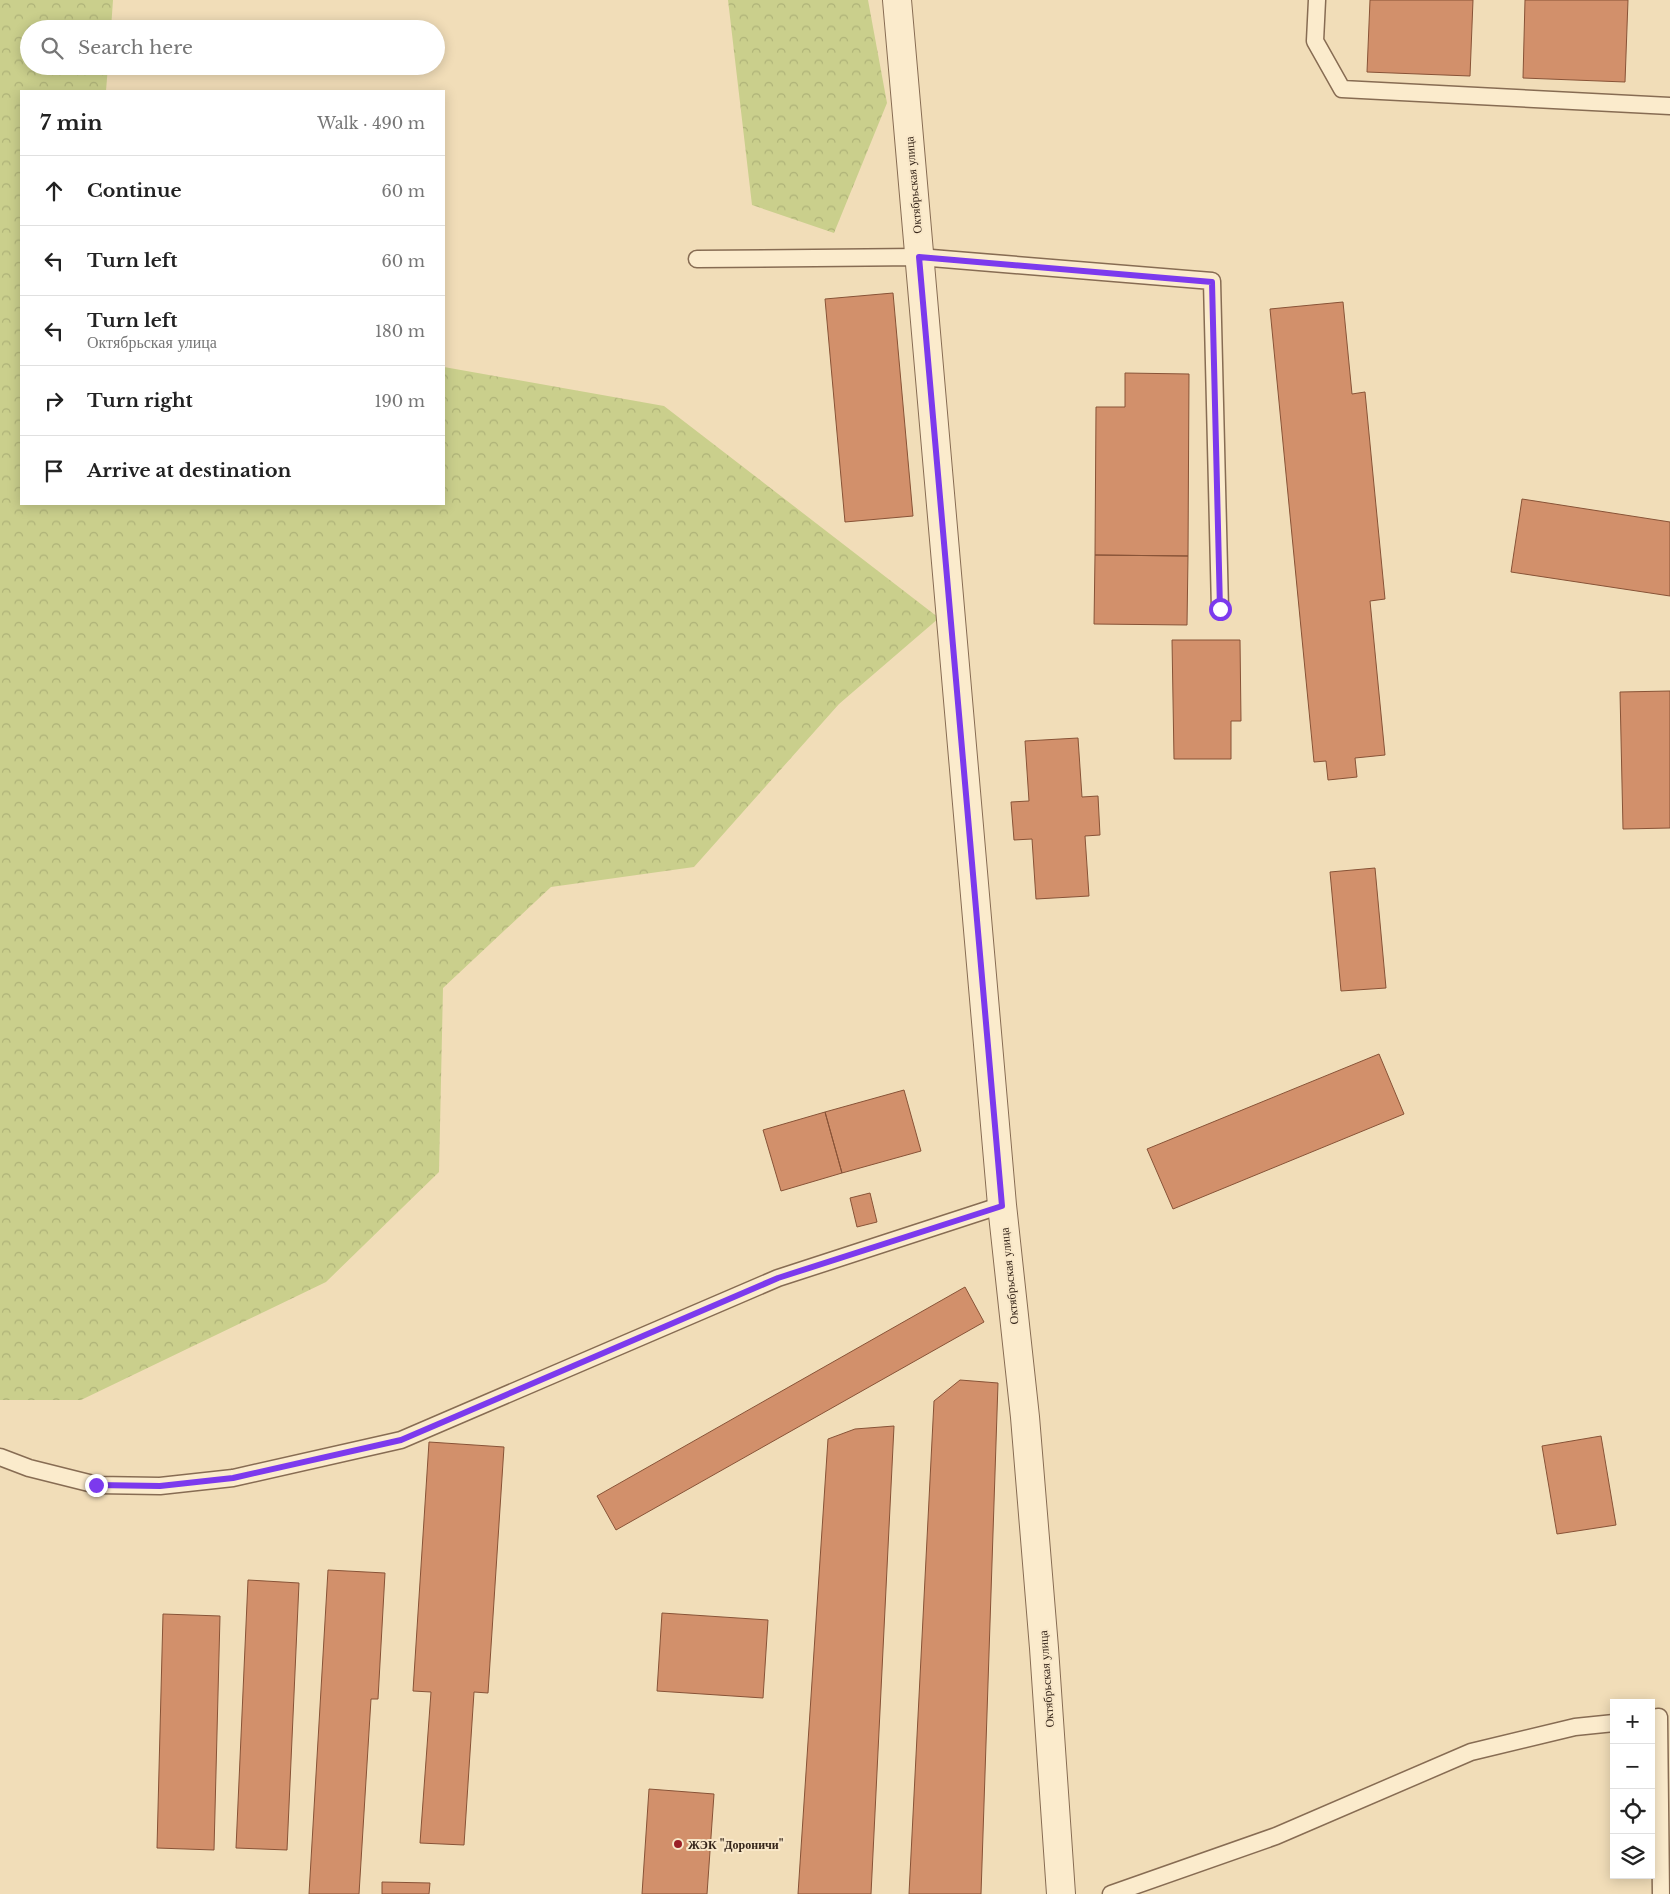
<!DOCTYPE html>
<meta charset="utf-8">
<style>
:root{--surface:#fff;--page:#f6f6f6;--text:#222;--muted:#767676;--line:#e0e0e0}
body{margin:0;font-family:"Libre Baskerville",serif;background:var(--page);color:var(--text)}
.controls{position:absolute;right:15px;bottom:15px;display:grid;overflow:hidden;border-radius:0px;box-shadow:0 2px 12px #0003}
.controls button{width:45px;height:45px;display:grid;place-items:center;padding:0;border:0;border-bottom:1px solid var(--line);background:var(--surface);color:var(--text);font:25px sans-serif}
.stop{position:absolute;width:15px;height:15px;margin:-11px;border:4px solid #7c3aed;border-radius:50%;background:#fff}
.stop.end{background:#7c3aed;border-color:#fff;box-shadow:0 1px 5px #0008}
.list{margin:0;padding:0;list-style:none}
h2{display:flex;justify-content:space-between;align-items:center;height:65px;margin:0;padding:0 20px;font-size:21px}
h2 small{font-size:16px;font-weight:400;color:var(--muted)}
.list li{display:grid;grid-template-columns:32px 1fr auto;gap:15px;align-items:center;box-sizing:border-box;height:70px;padding:0 20px;border-top:1px solid var(--line)}
.list b{display:block;font-size:19px;white-space:nowrap}
.list p{margin:0;font-size:16px;white-space:nowrap;color:var(--muted)}
.list em{font-size:16px;font-style:normal;color:var(--muted)}
.icon{flex:none;width:28px;height:28px;fill:none;stroke:currentColor;stroke-width:2;stroke-linecap:round;stroke-linejoin:round}
.map{position:relative;flex:none;width:1670px;height:1894px;overflow:hidden}
.search{position:absolute;background:var(--surface);box-shadow:0 2px 12px #0003;left:20px;top:20px;width:425px;height:55px;display:flex;align-items:center;gap:12px;box-sizing:border-box;padding:0 18px;border-radius:28px;color:var(--muted);font-size:19px}
.panel{position:absolute;background:var(--surface);box-shadow:0 2px 12px #0003;left:20px;top:90px;width:425px;height:415px;border-radius:0px}
.map>svg:first-child{display:block}
.forest{fill:url(#forest-crowns)}
.building{fill:#d2906b;stroke:#885337}
.lines{fill:none;stroke-linecap:round;stroke-linejoin:round}
.service-casing{stroke:#876c53;stroke-width:19}
.minor-casing{stroke:#876c53;stroke-width:30}
.service{stroke:#fbebcc;stroke-width:16}
.minor{stroke:#fbebcc;stroke-width:28}
.route{stroke:#7c3aed;stroke-width:6}
.poi-dot{fill:#9a1f26;stroke:#f8e7c8;stroke-width:2}
.labels{text-anchor:middle;dominant-baseline:central;stroke-width:4;stroke-linejoin:round;paint-order:stroke}
.street-label{font-size:12px;fill:#352519;stroke:#f8e7c8}
.poi-label{font-size:12px;font-weight:bold;fill:#352519;stroke:#f8e7c8;text-anchor:start}
</style>
<div class="map">
<svg width="1670" height="1894" viewBox="0 0 1670 1894">
<defs>
<pattern id="forest-crowns" width="20" height="18" patternUnits="userSpaceOnUse" patternTransform="scale(1.25)"><rect width="20" height="18" fill="#cacf8c"/><path d="M2 6a3 3 0 1 1 6 0M12 15a3 3 0 1 1 6 0" fill="none" stroke="#aeb278"/></pattern>
</defs>
<rect width="100%" height="100%" fill="#f1ddb8"/>
<path class="forest" d="M 0,0 L 113,0 L 111,29 L 29,29 L 29,66 L 108,66 L 106,91 L 21,91 L 21,504 L 444,504 L 444,367 L 664,406 L 939,618 L 839,704 L 694,867 L 551,887 L 443,988 L 439,1172 L 326,1282 L 81,1400 L 0,1400 Z
M 728,0 L 868,0 L 887,103 L 834,233 L 752,205 Z"/>
<path class="building" d="M 1370,0 L 1473,0 L 1470,76 L 1367,72 Z
M 1525,0 L 1628,0 L 1625,82 L 1523,78 Z
M 893,293 L 913,516 L 845,522 L 825,299 Z
M 1343,302 L 1352,394 L 1365,392 L 1385,599 L 1370,601 L 1385,755 L 1355,758 L 1357,777 L 1328,780 L 1326,761 L 1314,762 L 1270,309 Z
M 1125,373 L 1189,374 L 1188,556 L 1095,555 L 1096,407 L 1125,407 Z
M 1522,499 L 1670,522 L 1670,596 L 1511,572 Z
M 1095,555 L 1188,556 L 1187,625 L 1094,624 Z
M 1172,640 L 1240,640 L 1241,721 L 1231,721 L 1231,759 L 1174,759 Z
M 1670,691 L 1670,828 L 1623,829 L 1620,692 Z
M 1078,738 L 1082,797 L 1098,796 L 1100,835 L 1085,836 L 1089,896 L 1036,899 L 1032,839 L 1014,840 L 1011,802 L 1029,801 L 1025,741 Z
M 1375,868 L 1386,988 L 1341,991 L 1330,872 Z
M 1379,1054 L 1404,1114 L 1173,1209 L 1147,1149 Z
M 904,1090 L 921,1151 L 842,1173 L 825,1112 Z
M 825,1112 L 842,1173 L 781,1191 L 763,1130 Z
M 870,1193 L 877,1222 L 857,1227 L 850,1198 Z
M 965,1287 L 984,1322 L 616,1530 L 597,1496 Z
M 960,1380 L 998,1383 L 981,1894 L 909,1894 L 934,1401 Z
M 894,1426 L 871,1894 L 798,1894 L 828,1439 L 855,1429 Z
M 1601,1436 L 1616,1525 L 1557,1534 L 1542,1446 Z
M 429,1442 L 504,1447 L 488,1693 L 474,1692 L 464,1845 L 420,1843 L 431,1692 L 413,1691 Z
M 328,1570 L 385,1573 L 378,1699 L 371,1699 L 359,1894 L 309,1894 Z
M 248,1580 L 299,1583 L 287,1850 L 236,1848 Z
M 662,1613 L 768,1620 L 763,1698 L 657,1691 Z
M 163,1614 L 220,1616 L 214,1850 L 157,1848 Z
M 649,1789 L 714,1794 L 707,1894 L 642,1894 Z
M 382,1882 L 430,1883 L 429,1894 L 382,1894 Z"/>
<g class="lines">
<defs>
<path id="service" d="M 1317,0 L 1315,41 L 1342,89 L 1670,106
M 697,259 L 919,257 L 1212,281 L 1220,609
M 0,1457 L 29,1468 L 97,1485 L 160,1486 L 233,1478 L 401,1440 L 778,1278 L 1002,1205
M 1651,1718 L 1659,1717 L 1661,1894
M 1111,1894 L 1276,1836 L 1471,1752 L 1575,1727 L 1614,1723"/>
<path id="minor" d="M 897,0 L 1002,1205 L 1025,1417 L 1044,1648 L 1061,1894"/>
</defs>
<use href="#service" class="service-casing"/>
<use href="#minor" class="minor-casing"/>
<use href="#service" class="service"/>
<use href="#minor" class="minor"/>
</g>
<g class="lines">
<path class="route" d="M 96,1485 L 160,1486 L 233,1478 L 401,1440 L 778,1278 L 1002,1206 L 919,257 L 1212,282 L 1220,609"/>
</g>
<circle class="poi-dot" cx="678" cy="1844" r="5"/>
<g class="labels">
<g class="street-label">
<text transform="translate(913 185) rotate(-95)">Октябрьская улица</text>
<text transform="translate(1009 1276) rotate(-96)">Октябрьская улица</text>
<text transform="translate(1046 1679) rotate(-94)">Октябрьская улица</text>
</g>
<g class="poi-label">
<text x="688" y="1844">ЖЭК "Дороничи"</text>
</g>
</g>
</svg>
<div class="controls">
<button>+</button>
<button>−</button>
<button><svg class="icon" aria-label="locate" viewBox="0 0 24 24"><circle cx="12" cy="12" r="6"/><path d="M12 2v4M12 18v4M2 12h4M18 12h4"/></svg></button>
<button><svg class="icon" aria-label="layers" viewBox="0 0 24 24"><path d="M12 4l9 5-9 5-9-5zM3 14l9 5 9-5"/></svg></button>
</div>
<div class="stop" style="left:1220px;top:609px"></div>
<div class="stop end" style="left:96px;top:1485px"></div>
<div class="search"><svg class="icon" aria-label="search" viewBox="0 0 24 24"><circle cx="10" cy="10" r="6"/><path d="M15 15l6 6"/></svg>Search here</div>
<section class="panel">
<h2>7 min<small>Walk · 490 m</small></h2>
<ul class="list">
<li><svg class="icon" aria-label="ahead" viewBox="0 0 24 24"><path d="M12 20V5M6 11l6-6 6 6"/></svg><div><b>Continue</b></div><em>60 m</em></li>
<li><svg class="icon" aria-label="left" viewBox="0 0 24 24"><path d="M17 20v-9H6M10 6l-5 5 5 5"/></svg><div><b>Turn left</b></div><em>60 m</em></li>
<li><svg class="icon" aria-label="left" viewBox="0 0 24 24"><path d="M17 20v-9H6M10 6l-5 5 5 5"/></svg><div><b>Turn left</b><p>Октябрьская улица</p></div><em>180 m</em></li>
<li><svg class="icon" aria-label="right" viewBox="0 0 24 24"><path d="M7 20v-9h11M14 6l5 5-5 5"/></svg><div><b>Turn right</b></div><em>190 m</em></li>
<li><svg class="icon" aria-label="arrive" viewBox="0 0 24 24"><path d="M6 21V4h12l-3 4 3 4H6"/></svg><div><b>Arrive at destination</b></div></li>
</ul>
</section>
</div>
